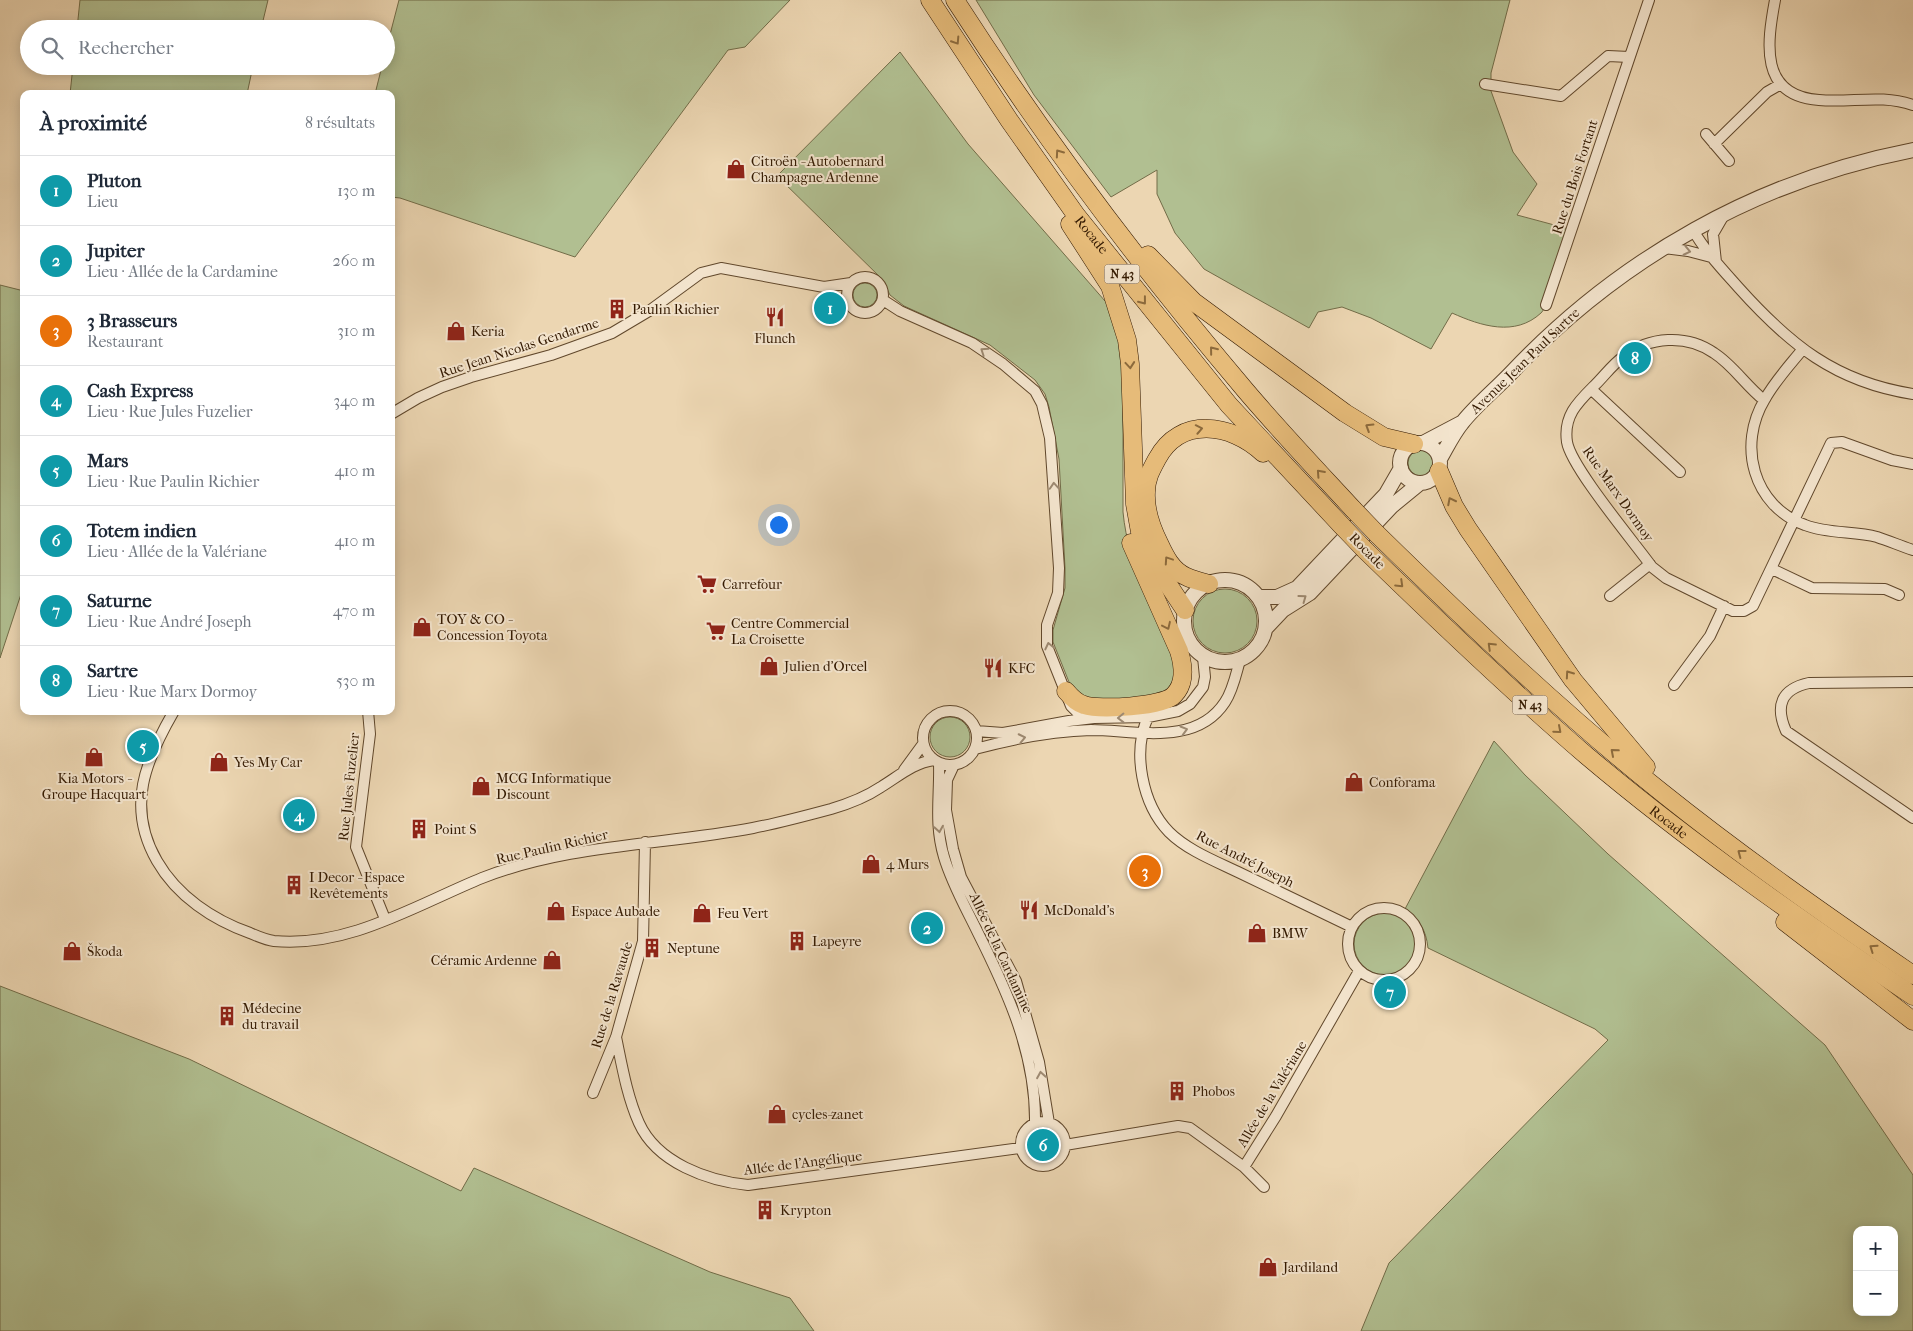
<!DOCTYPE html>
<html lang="fr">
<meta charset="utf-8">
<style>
:root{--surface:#fff;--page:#f2f2f3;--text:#1f2937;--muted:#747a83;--line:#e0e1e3;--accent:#b45309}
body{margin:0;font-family:"IM FELL French Canon",serif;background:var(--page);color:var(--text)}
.controls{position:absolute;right:15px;bottom:15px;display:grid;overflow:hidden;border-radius:10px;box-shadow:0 2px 12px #0003}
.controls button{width:45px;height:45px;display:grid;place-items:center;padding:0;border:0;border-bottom:1px solid var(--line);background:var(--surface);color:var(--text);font:25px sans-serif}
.you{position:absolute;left:778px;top:524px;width:18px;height:18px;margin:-12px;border:4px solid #fff;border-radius:50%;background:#1a73e8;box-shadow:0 0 0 8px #1a73e833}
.badge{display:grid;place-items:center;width:32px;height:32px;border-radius:50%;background:var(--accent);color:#fff;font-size:16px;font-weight:700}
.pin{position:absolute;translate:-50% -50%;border:2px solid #fff;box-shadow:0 1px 5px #0006}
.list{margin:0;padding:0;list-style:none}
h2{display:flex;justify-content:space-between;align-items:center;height:65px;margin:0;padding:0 20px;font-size:21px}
h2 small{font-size:16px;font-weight:400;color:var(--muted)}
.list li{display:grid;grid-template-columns:32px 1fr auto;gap:15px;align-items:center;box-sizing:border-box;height:70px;padding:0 20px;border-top:1px solid var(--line)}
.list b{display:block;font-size:19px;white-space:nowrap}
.list p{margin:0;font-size:16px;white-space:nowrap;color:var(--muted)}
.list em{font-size:16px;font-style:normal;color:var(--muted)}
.icon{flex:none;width:28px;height:28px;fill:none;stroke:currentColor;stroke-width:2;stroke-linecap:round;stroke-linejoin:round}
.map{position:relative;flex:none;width:1913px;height:1331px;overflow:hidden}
.search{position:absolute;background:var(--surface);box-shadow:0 2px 12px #0003;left:20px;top:20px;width:375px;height:55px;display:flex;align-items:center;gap:12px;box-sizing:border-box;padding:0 18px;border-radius:28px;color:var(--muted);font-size:19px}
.panel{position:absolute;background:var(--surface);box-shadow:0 2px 12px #0003;left:20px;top:90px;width:375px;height:625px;border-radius:10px}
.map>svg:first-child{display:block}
.green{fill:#b1bf91;stroke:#726c48;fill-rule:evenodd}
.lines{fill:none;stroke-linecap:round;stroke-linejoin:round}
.minor-casing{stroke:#61482c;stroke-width:12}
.tertiary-casing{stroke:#61482c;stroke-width:16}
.trunk-casing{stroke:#331900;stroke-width:19}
.minor{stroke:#f3e4cd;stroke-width:10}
.tertiary{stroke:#f3e4cd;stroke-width:14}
.trunk{stroke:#e6bb79;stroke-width:18}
.trunk-bridge-casing{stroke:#331900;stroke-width:19;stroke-linecap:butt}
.trunk-bridge{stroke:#e6bb79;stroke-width:18}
.oneway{stroke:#8c6a3c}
.oneway2{stroke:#9d8971}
.labels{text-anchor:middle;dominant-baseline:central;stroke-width:4;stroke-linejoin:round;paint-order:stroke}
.shield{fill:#f3e4cd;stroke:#6d563e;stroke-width:1}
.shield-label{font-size:12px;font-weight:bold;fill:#331900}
.poi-label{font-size:14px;fill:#331900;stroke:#f3e4cd;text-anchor:start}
.street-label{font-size:14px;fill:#331900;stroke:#f3e4cd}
</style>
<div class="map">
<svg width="1913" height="1331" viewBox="0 0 1913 1331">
<rect width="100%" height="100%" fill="#ecd6b2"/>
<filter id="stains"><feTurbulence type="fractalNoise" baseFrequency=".004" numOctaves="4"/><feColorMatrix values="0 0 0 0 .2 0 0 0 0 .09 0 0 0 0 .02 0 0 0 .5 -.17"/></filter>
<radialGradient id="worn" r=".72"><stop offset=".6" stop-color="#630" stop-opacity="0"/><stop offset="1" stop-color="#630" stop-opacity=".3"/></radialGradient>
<path class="green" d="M 80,0 L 268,0 L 261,29 L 77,29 Z
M 399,0 L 790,0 L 745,47 L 728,50 L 575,257 L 400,198 L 391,197 L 391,94 L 375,94 L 382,66 L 386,66 L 386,50 Z
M 976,0 L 1510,0 L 1491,73 L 1491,91 L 1513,152 L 1537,184 L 1517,215 L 1573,230 C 1568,244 1549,306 1541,313 C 1515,337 1481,326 1452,313 L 1431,349 L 1371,318 L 1342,307 L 1318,312 L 1309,328 L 1204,269 L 1175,233 L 1157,194 L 1157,170 L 1111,197 L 1034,95 Z
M 900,52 L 968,144 L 1112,309 L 1123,341 L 1123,512 C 1128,567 1158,620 1178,671 L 1166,694 L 1094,703 L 1076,692 L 1069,682 L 1053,642 L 1053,630 L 1065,588 L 1065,568 L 1059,459 L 1049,407 L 1045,394 L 1035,380 L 990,345 L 904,306 L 890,295 L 882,279 L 777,176 Z
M 73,66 L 253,66 L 247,94 L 70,94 Z
M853 295a12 12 0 1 1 24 0a12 12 0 1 1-24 0Z
M 0,285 L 24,291 L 24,585 L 0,658 Z
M1408 463a13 13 0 1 1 26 0a13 13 0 1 1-26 0Z
M1193 621a32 32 0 1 1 64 0a32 32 0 1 1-64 0Z
M930 737a20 20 0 1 1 40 0a20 20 0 1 1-40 0Z
M 1494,741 L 1525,775 L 1608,854 L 1825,1045 L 1913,1175 L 1913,1331 L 1361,1331 L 1389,1263 L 1608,1040 L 1595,1029 L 1428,948 C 1426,929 1419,920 1405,909 ZM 1857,1230 L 1894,1230 L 1894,1312 L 1857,1312 Z
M1354 944a31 31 0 1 1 62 0a31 31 0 1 1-62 0Z
M 0,986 L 189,1059 L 461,1191 L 474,1168 L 710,1272 L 790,1298 L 814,1331 L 0,1331 Z
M1034 1146a9 9 0 1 1 18 0a9 9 0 1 1-18 0Z"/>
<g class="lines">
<defs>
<path id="minor" d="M 1775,0 C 1767,43 1759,96 1819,100 C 1851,103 1881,94 1913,105
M 1485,84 L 1561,96 L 1608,56 L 1629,57
M 1706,134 L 1729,161
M 1714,144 L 1767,92 L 1781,84
M 1693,230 C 1705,251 1722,269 1738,287 C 1789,344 1835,382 1913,394
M 1664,248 L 1688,251 L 1711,257
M 1716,262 L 1713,234 L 1724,215
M847 295a18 18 0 1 1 36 0a18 18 0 1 1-36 0Z
M 883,300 L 900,311 L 972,343 L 1003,364 L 1035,391 L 1042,404 L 1050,438 L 1059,568 L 1058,593 L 1047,625 L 1047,646 L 1071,706 L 1079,714 L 1094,718
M 1546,305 L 1649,0
M 1802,350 C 1789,366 1775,381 1765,399 C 1737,445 1753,506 1805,525 C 1828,534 1854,531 1877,537 C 1889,541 1901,546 1913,550
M 1591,389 L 1680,472
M 1764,400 C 1746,386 1733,365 1714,353 C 1687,334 1649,336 1623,357 C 1613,364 1605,375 1596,384 C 1579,401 1563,415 1567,442 C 1571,467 1634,542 1652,567 L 1666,578 L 1733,611 L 1744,611 L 1753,606 L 1831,443 L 1842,442 L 1892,460 L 1913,464
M 391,414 L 418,398 L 442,387 L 471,377 L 551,355 L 612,333 L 649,311 L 701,273 L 721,268 L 824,287 L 851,283
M 1772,569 L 1812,588 L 1885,589 L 1899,595
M 1610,596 L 1650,564
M 1913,682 L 1809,683 C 1781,689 1775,706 1786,731 L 1913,818
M 1674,685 L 1710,636 L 1724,606
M923 738a27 27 0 1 1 54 0a27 27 0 1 1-54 0Z
M 174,711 C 145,761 126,807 157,861 C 177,896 213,920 250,933 C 257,936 266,940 274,941 C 348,948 416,905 482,878 C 569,844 663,845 753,828 C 779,823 805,816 831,809 C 848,804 866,797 881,787 C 899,776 913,763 934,760
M 368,711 L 370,734 L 356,847 L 385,919
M 1148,717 C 1132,752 1142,804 1169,832 C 1187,850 1215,861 1238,872 C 1276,890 1314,909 1352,927
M 976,731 L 1003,733 L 1069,721 L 1094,718 L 1148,717 L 1178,711 L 1190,704 L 1203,687 L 1205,677 L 1203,657
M 975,749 C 1012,739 1052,731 1091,730 C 1135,730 1196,747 1225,702 C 1233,690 1236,674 1240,660
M 939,763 C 940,796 934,824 944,857 C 952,884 966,908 978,933 C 1008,993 1036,1054 1035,1123
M 954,765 L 947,780 L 946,810 L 953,849 L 961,877 L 1016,981 L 1039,1062 L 1049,1123
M 904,770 L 923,744
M1348 944a36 36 0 1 1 72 0a36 36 0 1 1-72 0Z
M 616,1037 C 622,1066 627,1096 639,1123 C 657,1163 708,1181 748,1185 L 1020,1148
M 593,1093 L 616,1037 L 643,941 L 645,842
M1021 1144a22 22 0 1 1 44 0a22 22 0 1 1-44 0Z
M 1065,1145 L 1178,1126 L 1190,1128 L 1244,1167 L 1276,1116 L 1359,971
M 1244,1167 L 1264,1187"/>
<path id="tertiary" d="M1400 463a20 20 0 1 1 40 0a20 20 0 1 1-40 0Z
M 1423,443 L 1461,423
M 1440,459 C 1447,447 1453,434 1462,423 C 1476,405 1496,389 1512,372 C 1620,258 1758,180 1913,150
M1184 621a41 41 0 1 1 82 0a41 41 0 1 1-82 0Z
M 1259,597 L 1277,597 L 1297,588 L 1386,494 L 1401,468
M 1266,628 L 1283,610 L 1310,593 L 1392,506 L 1420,483"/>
<g id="trunk">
<path id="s1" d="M 930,0 L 1009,120 L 1076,215 L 1229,405 L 1342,526"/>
<path d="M 955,0 C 1043,137 1141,267 1246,391 C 1280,431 1317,470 1353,509"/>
<path d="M 1070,224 L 1110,286 L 1127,340 L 1130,364 L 1135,504 L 1140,532 L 1150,557 L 1185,610"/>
<path d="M 1148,255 L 1194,302 L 1345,413 L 1384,437 L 1414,444"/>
<path d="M 1439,471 L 1454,506 L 1468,529 L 1573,680 L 1646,767"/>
<path d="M 1377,534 C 1468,623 1560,711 1660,791 C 1741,856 1827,916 1913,975"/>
<path id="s2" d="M 1365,550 C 1437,620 1510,690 1587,756 C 1690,843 1801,920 1913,996"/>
<path d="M 1209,584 C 1202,582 1194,580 1187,577 C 1172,571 1165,556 1159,543 C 1151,527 1145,509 1146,492 C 1146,479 1151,470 1157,459 C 1180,416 1231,423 1263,453"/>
<path d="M 1066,691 C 1071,697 1077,703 1084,705 C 1099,710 1163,707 1174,695 C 1186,683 1183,664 1179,651 L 1131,543"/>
<path d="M 1785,922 L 1913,1021"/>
</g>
</defs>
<use href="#minor" class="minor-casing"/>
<use href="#tertiary" class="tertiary-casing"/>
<use href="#trunk" class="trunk-casing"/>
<use href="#minor" class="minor"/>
<use href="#tertiary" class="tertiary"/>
<use href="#trunk" class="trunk"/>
<defs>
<path id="trunk-bridge" d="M 1353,509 L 1377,534
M 1342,526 L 1365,550"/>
</defs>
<use href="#trunk-bridge" class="trunk-bridge-casing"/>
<use href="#trunk-bridge" class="trunk-bridge"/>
</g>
<defs><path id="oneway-chevron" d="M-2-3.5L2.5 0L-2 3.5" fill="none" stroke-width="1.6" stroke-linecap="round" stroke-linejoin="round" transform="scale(1.25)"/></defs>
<g class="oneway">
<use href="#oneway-chevron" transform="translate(956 41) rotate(57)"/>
<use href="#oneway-chevron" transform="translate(1059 153) rotate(-125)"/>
<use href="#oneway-chevron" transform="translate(1143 301) rotate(52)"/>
<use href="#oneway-chevron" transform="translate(1213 350) rotate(-129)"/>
<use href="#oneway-chevron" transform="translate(1130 365) rotate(85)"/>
<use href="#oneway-chevron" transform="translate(1369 427) rotate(-148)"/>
<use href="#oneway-chevron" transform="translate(1199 429) rotate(-11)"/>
<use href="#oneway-chevron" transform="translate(1320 473) rotate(-132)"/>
<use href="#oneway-chevron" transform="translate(1451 501) rotate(-117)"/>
<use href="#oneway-chevron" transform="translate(1168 560) rotate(-124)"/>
<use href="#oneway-chevron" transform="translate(1400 584) rotate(44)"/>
<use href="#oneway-chevron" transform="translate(1167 626) rotate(65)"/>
<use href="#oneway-chevron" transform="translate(1491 646) rotate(-136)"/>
<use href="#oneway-chevron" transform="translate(1569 674) rotate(-125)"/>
<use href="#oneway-chevron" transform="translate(1558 730) rotate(41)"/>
<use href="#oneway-chevron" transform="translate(1614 752) rotate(-139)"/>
<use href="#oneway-chevron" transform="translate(1741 853) rotate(-143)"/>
<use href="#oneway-chevron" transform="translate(1873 948) rotate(-145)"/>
</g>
<g class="oneway2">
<use href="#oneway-chevron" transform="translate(1687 251) rotate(12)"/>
<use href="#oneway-chevron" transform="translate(984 351) rotate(-146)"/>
<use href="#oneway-chevron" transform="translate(1054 486) rotate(-94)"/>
<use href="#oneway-chevron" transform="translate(1303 598) rotate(-36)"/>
<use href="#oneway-chevron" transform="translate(1049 646) rotate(-103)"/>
<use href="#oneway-chevron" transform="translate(1121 718) rotate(179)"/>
<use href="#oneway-chevron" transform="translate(1184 730) rotate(-16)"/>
<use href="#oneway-chevron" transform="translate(1022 738) rotate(-12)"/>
<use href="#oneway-chevron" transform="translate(939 829) rotate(81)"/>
<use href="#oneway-chevron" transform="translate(1041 1075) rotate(-99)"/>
</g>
<defs>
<symbol id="shop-bare" viewBox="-9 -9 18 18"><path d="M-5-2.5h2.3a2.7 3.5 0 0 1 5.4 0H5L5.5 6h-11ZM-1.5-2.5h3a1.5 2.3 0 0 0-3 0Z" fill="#8f2418" stroke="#f3e4cd" stroke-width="2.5" paint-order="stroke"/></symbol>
<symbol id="building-bare" viewBox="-9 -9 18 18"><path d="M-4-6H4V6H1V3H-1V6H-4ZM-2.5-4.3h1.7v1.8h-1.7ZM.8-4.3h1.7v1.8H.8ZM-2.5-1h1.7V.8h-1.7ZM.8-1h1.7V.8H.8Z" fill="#8f2418" stroke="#f3e4cd" stroke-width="2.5" paint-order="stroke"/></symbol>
<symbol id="restaurant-bare" viewBox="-9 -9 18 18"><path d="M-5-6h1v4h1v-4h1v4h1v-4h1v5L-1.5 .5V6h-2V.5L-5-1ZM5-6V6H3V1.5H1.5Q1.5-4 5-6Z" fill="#8f2418" stroke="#f3e4cd" stroke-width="2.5" paint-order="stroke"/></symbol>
<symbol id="supermarket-bare" viewBox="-9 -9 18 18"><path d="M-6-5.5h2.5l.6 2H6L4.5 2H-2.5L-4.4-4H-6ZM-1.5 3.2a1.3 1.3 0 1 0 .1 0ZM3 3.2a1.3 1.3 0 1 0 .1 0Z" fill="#8f2418" stroke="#f3e4cd" stroke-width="2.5" paint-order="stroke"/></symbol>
</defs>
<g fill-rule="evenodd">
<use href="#shop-bare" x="722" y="155" width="28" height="28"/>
<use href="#building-bare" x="603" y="295" width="28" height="28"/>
<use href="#restaurant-bare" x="761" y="303" width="28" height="28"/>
<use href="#shop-bare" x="442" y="317" width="28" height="28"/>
<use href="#supermarket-bare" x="693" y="570" width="28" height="28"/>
<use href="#shop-bare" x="408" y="613" width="28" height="28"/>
<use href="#supermarket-bare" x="702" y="617" width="28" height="28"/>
<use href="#shop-bare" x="755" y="652" width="28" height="28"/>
<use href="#restaurant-bare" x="979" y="654" width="28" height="28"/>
<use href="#shop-bare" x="80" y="743" width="28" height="28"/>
<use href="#shop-bare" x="205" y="748" width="28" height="28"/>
<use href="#shop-bare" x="1340" y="768" width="28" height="28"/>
<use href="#shop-bare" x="467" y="772" width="28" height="28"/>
<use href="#building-bare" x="405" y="815" width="28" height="28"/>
<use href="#shop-bare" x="857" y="850" width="28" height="28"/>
<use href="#building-bare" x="280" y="871" width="28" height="28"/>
<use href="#restaurant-bare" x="1015" y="896" width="28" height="28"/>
<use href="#shop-bare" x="542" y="897" width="28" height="28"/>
<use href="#shop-bare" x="688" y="899" width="28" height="28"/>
<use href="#shop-bare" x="1243" y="919" width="28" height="28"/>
<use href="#building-bare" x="783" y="927" width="28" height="28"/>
<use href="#building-bare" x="638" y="934" width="28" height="28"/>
<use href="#shop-bare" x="58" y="937" width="28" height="28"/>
<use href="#shop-bare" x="538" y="946" width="28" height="28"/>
<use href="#building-bare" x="213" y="1002" width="28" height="28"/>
<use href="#building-bare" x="1163" y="1077" width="28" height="28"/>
<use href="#shop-bare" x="763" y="1100" width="28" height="28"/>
<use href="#building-bare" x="751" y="1196" width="28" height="28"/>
<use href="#shop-bare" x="1254" y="1253" width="28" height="28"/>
</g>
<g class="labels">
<g class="shield">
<rect x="1104.5" y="264.5" width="35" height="19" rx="4"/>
<rect x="1512.5" y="695.5" width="35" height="19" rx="4"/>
</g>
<g class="shield-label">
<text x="1122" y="274">N 43</text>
<text x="1530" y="705">N 43</text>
</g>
<g class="poi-label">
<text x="751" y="161">Citroën - Autobernard<tspan x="751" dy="16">Champagne Ardenne</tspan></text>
<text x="632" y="309">Paulin Richier</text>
<text x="471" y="331">Keria</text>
<text x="775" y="338" text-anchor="middle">Flunch</text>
<text x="722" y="584">Carrefour</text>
<text x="437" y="619">TOY &amp; CO -<tspan x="437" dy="16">Concession Toyota</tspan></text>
<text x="731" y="623">Centre Commercial<tspan x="731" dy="16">La Croisette</tspan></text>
<text x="784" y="666">Julien d'Orcel</text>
<text x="1008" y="668">KFC</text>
<text x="234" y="762">Yes My Car</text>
<text x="94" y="778" text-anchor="middle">Kia Motors -<tspan x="94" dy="16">Groupe Hacquart</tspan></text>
<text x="496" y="778">MCG Informatique<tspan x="496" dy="16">Discount</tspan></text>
<text x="1369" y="782">Conforama</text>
<text x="434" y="829">Point S</text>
<text x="886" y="864">4 Murs</text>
<text x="309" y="877">I Decor - Espace<tspan x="309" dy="16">Revêtements</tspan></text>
<text x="1044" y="910">McDonald's</text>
<text x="571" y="911">Espace Aubade</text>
<text x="717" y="913">Feu Vert</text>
<text x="1272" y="933">BMW</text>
<text x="812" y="941">Lapeyre</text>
<text x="667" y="948">Neptune</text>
<text x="87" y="951">Škoda</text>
<text x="537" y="960" text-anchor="end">Céramic Ardenne</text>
<text x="242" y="1008">Médecine<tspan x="242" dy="16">du travail</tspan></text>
<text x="1192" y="1091">Phobos</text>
<text x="792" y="1114">cycles-zanet</text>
<text x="780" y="1210">Krypton</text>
<text x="1283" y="1267">Jardiland</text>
</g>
<g class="street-label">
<text transform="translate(1575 177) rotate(-72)">Rue du Bois Fortant</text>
<text stroke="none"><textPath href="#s1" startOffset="285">Rocade</textPath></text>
<text transform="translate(519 348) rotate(-18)">Rue Jean Nicolas Gendarme</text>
<text transform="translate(1525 361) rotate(-44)">Avenue Jean-Paul Sartre</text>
<text transform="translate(1618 494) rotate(55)">Rue Marx Dormoy</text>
<text transform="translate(1367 551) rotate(45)">Rocade</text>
<text transform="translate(349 787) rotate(-84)">Rue Jules Fuzelier</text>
<text stroke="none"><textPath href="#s2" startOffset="408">Rocade</textPath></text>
<text transform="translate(552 847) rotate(-13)">Rue Paulin Richier</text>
<text transform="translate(1245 859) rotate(27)">Rue André Joseph</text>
<text transform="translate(1001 953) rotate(65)">Allée de la Cardamine</text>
<text transform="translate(612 995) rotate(-73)">Rue de la Ravaude</text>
<text transform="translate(1272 1094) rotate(-59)">Allée de la Valériane</text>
<text transform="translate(803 1163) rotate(-7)">Allée de l'Angélique</text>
</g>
</g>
<rect width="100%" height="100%" filter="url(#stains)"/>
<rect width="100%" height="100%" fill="url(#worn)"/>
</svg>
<div class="controls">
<button>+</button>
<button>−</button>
</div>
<div class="you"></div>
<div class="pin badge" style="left:830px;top:308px;background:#0f9aa8">1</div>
<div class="pin badge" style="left:927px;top:928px;background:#0f9aa8">2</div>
<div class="pin badge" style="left:1145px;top:871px;background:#e8710a">3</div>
<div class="pin badge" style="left:299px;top:815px;background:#0f9aa8">4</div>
<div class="pin badge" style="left:143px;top:746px;background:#0f9aa8">5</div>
<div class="pin badge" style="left:1043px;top:1145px;background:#0f9aa8">6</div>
<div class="pin badge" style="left:1390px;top:992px;background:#0f9aa8">7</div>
<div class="pin badge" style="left:1635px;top:358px;background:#0f9aa8">8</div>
<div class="search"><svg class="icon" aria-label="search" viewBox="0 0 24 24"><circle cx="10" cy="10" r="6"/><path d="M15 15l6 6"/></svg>Rechercher</div>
<section class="panel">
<h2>À proximité<small>8 résultats</small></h2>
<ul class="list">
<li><span class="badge" style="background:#0f9aa8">1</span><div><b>Pluton</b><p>Lieu</p></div><em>130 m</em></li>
<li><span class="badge" style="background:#0f9aa8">2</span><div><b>Jupiter</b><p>Lieu · Allée de la Cardamine</p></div><em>260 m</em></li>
<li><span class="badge" style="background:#e8710a">3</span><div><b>3 Brasseurs</b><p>Restaurant</p></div><em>310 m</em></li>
<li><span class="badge" style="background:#0f9aa8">4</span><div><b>Cash Express</b><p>Lieu · Rue Jules Fuzelier</p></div><em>340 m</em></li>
<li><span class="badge" style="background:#0f9aa8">5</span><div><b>Mars</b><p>Lieu · Rue Paulin Richier</p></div><em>410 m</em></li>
<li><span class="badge" style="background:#0f9aa8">6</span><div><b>Totem indien</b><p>Lieu · Allée de la Valériane</p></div><em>410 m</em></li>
<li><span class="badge" style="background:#0f9aa8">7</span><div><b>Saturne</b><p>Lieu · Rue André Joseph</p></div><em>470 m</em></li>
<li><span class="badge" style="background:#0f9aa8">8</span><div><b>Sartre</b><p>Lieu · Rue Marx Dormoy</p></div><em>530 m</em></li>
</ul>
</section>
</div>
